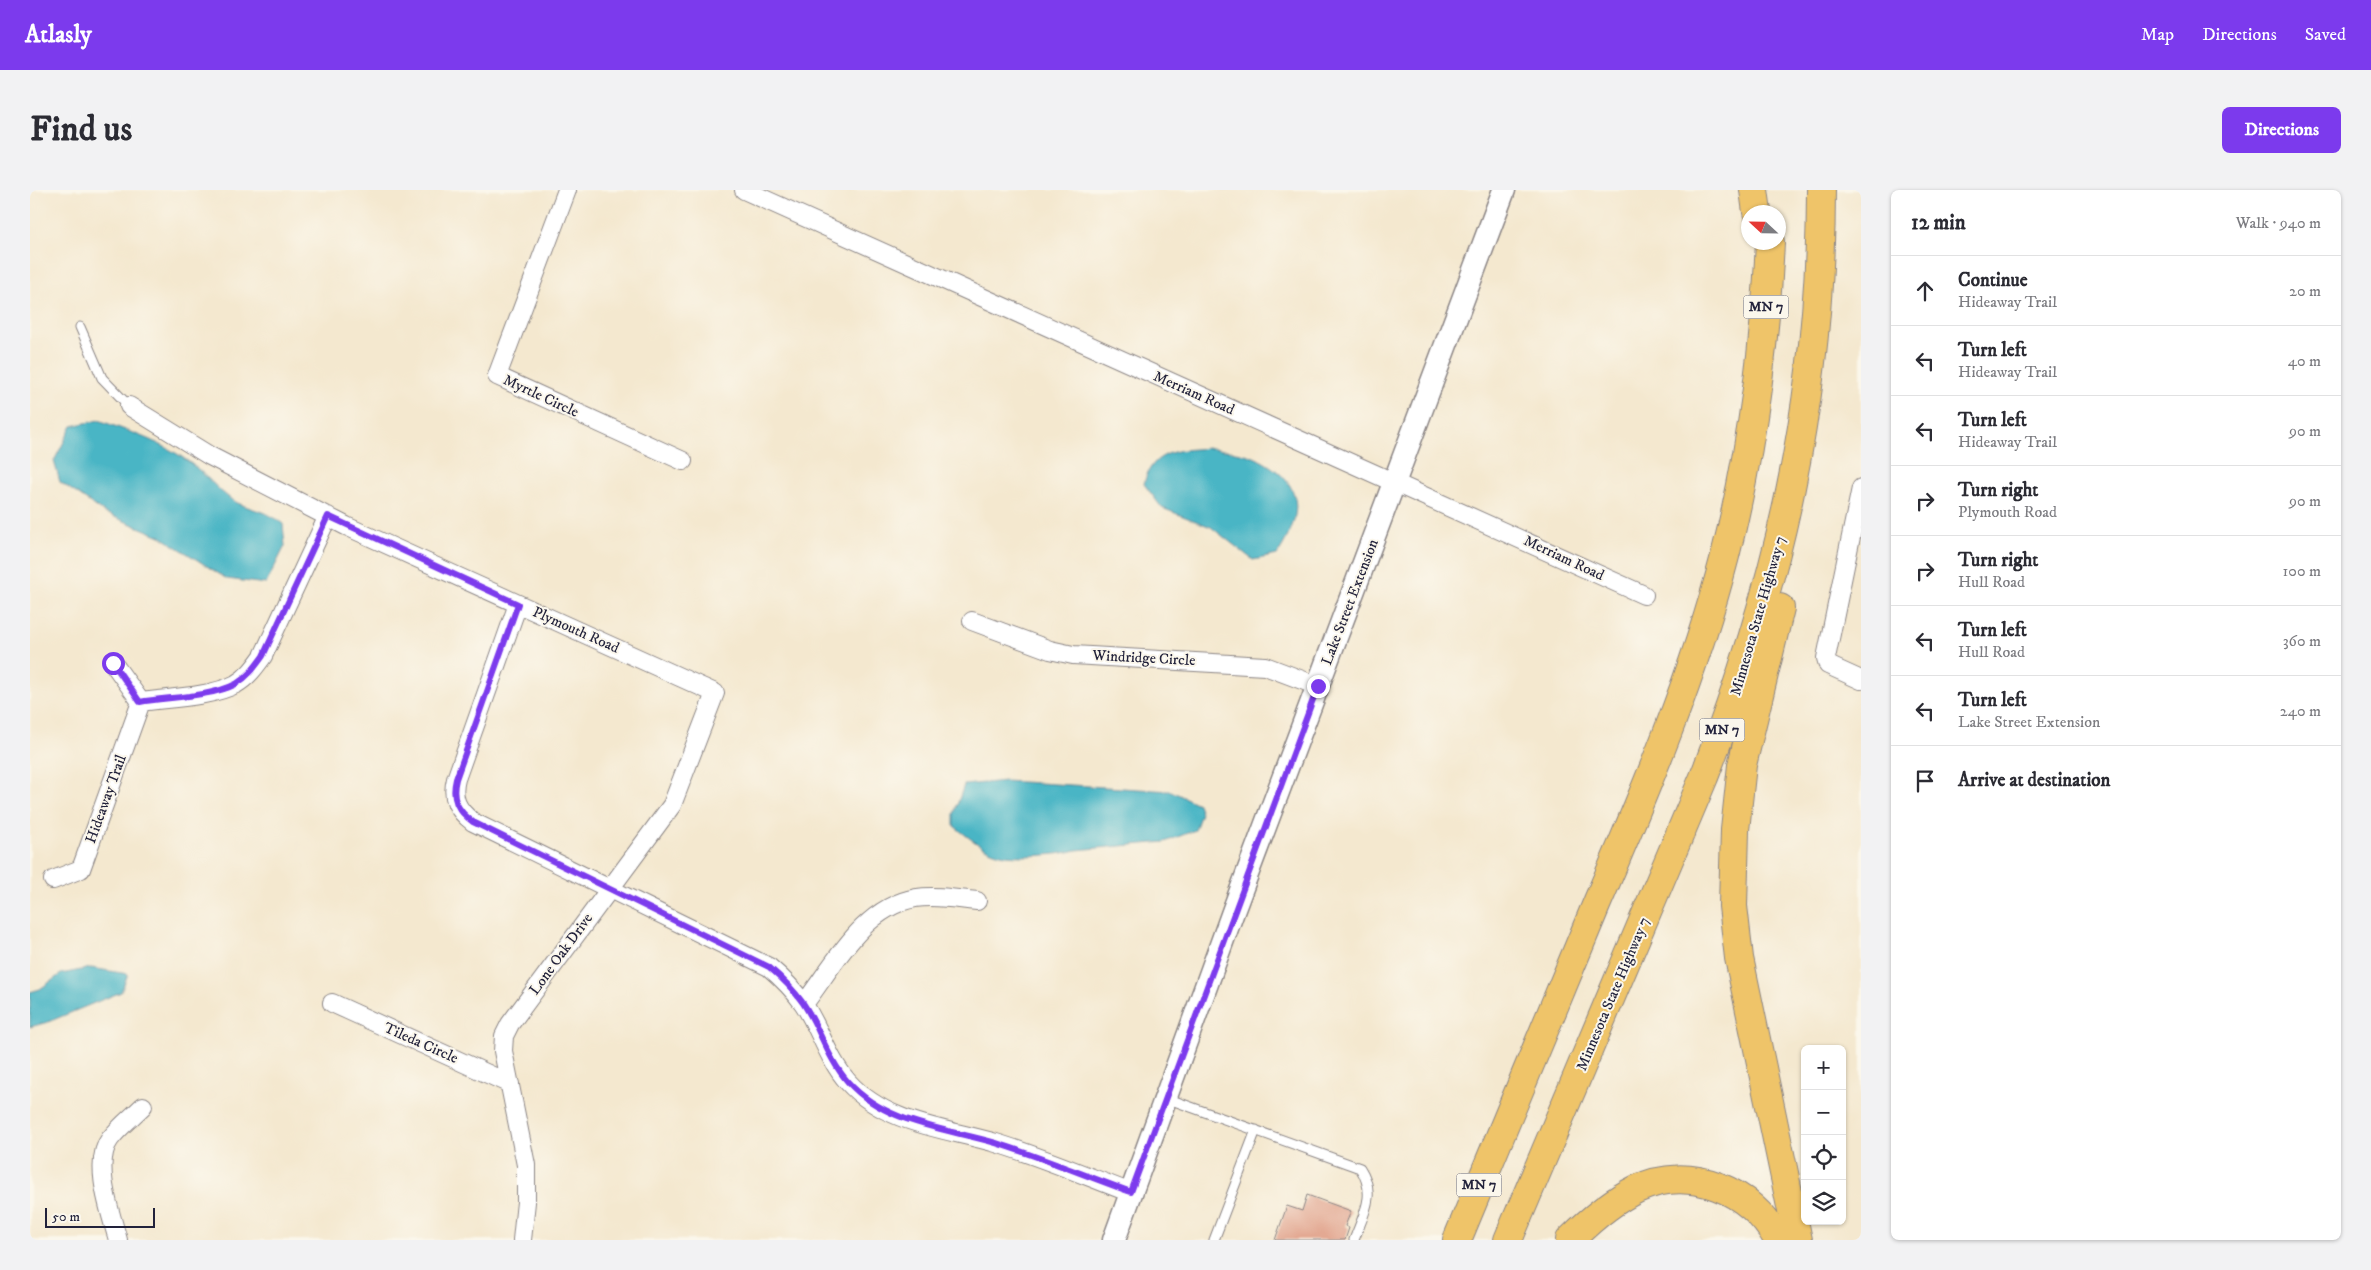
<!DOCTYPE html>
<meta charset="utf-8">
<style>
:root{--surface:#fff;--page:#f2f2f3;--text:#2b2b33;--muted:#7c7c81;--line:#e1e1e2;--accent:#7c3aed}
body{margin:0;font-family:"IM FELL DW Pica",serif;background:var(--page);color:var(--text)}
.controls{position:absolute;right:15px;bottom:15px;display:grid;overflow:hidden;border-radius:8px;box-shadow:0 1px 4px #0004}
.controls button{width:45px;height:45px;display:grid;place-items:center;padding:0;border:0;border-bottom:1px solid var(--line);background:var(--surface);color:var(--text);font:25px sans-serif}
.compass{position:absolute;left:1711px;top:15px;width:45px;height:45px;border-radius:50%;background:var(--surface);box-shadow:0 1px 4px #0004;rotate:292deg}
.scale{position:absolute;left:15px;bottom:12px;width:110px;box-sizing:border-box;padding-left:5px;border:2px solid #22223b;border-top:0;font-size:14px;line-height:18px;white-space:nowrap;color:#22223b;-webkit-text-stroke:4px #fbf7ec;paint-order:stroke}
.stop{position:absolute;width:15px;height:15px;margin:-11px;border:4px solid #7c3aed;border-radius:50%;background:#fff}
.stop.end{background:#7c3aed;border-color:#fff;box-shadow:0 1px 5px #0008}
.list{margin:0;padding:0;list-style:none}
h2{display:flex;justify-content:space-between;align-items:center;height:65px;margin:0;padding:0 20px;font-size:21px}
h2 small{font-size:16px;font-weight:400;color:var(--muted)}
.list li{display:grid;grid-template-columns:32px 1fr auto;gap:15px;align-items:center;box-sizing:border-box;height:70px;padding:0 20px;border-top:1px solid var(--line)}
.list b{display:block;font-size:19px;white-space:nowrap}
.list p{margin:0;font-size:16px;white-space:nowrap;color:var(--muted)}
.list em{font-size:16px;font-style:normal;color:var(--muted)}
.icon{flex:none;width:28px;height:28px;fill:none;stroke:currentColor;stroke-width:2;stroke-linecap:round;stroke-linejoin:round}
.map{position:relative;flex:none;width:1831px;height:1050px;overflow:hidden;border-radius:8px}
header{display:flex;align-items:center;gap:30px;box-sizing:border-box;height:70px;padding:0 25px;background:var(--accent);color:#fff}
header strong{font-size:24px}
nav{display:flex;gap:28px;margin-inline-start:auto;font-size:18px}
.intro{display:flex;align-items:center;justify-content:space-between;box-sizing:border-box;height:120px;padding:0 30px}
h1{margin:0;font-size:35px}
.button{padding:12px 22px;border-radius:8px;background:var(--accent);color:#fff;font-size:18px;font-weight:700}
main{display:flex;gap:30px;padding:0 30px}
aside{flex:1;background:var(--surface);border-radius:8px;box-shadow:0 1px 4px #0004}
.map>svg:first-child{display:block}
.water{fill:#49b5c5;stroke:#366c80}
.building{fill:#e3a993}
.lines{fill:none;stroke-linecap:round;stroke-linejoin:round}
.service-casing{stroke:#8b8585;stroke-width:11}
.minor-casing{stroke:#8b8585;stroke-width:20}
.tertiary-casing{stroke:#8b8585;stroke-width:25}
.trunk-casing{stroke:#8b8585;stroke-width:30}
.service{stroke:#fff;stroke-width:9}
.minor{stroke:#fff;stroke-width:18}
.tertiary{stroke:#fff;stroke-width:22}
.trunk{stroke:#efc469;stroke-width:28}
.route{stroke:#7c3aed;stroke-width:6}
.labels{text-anchor:middle;dominant-baseline:central;stroke-width:4;stroke-linejoin:round;paint-order:stroke}
.shield{fill:#fbf7ec;stroke:#636270;stroke-width:1}
.shield-label{font-size:14px;font-weight:bold;fill:#22223b}
.street-label{font-size:15px;fill:#22223b;stroke:#fbf7ec}
</style>
<header>
<strong>Atlasly</strong>
<nav><a>Map</a><a>Directions</a><a>Saved</a></nav>
</header>
<div class="intro"><h1>Find us</h1><a class="button">Directions</a></div>
<main>
<div class="map">
<svg width="1831" height="1050" viewBox="0 0 1831 1050">
<rect width="100%" height="100%" fill="#fbf7ec"/>
<filter id="ink" filterUnits="userSpaceOnUse"><feTurbulence type="fractalNoise" baseFrequency=".02" numOctaves="2"/><feDisplacementMap in="SourceGraphic" scale="10" xChannelSelector="R" yChannelSelector="G"/><feConvolveMatrix kernelMatrix="1 2 1 2 8 2 1 2 1" color-interpolation-filters="sRGB"/></filter>
<filter id="wash" filterUnits="userSpaceOnUse"><feTurbulence type="fractalNoise" baseFrequency=".0096" numOctaves="4" result="noise"/><feDisplacementMap in="SourceGraphic" scale="20" xChannelSelector="R" yChannelSelector="G"/><feGaussianBlur stdDeviation="1.12" result="paint"/><feColorMatrix in="noise" values="0 0 0 0 0 0 0 0 0 0 0 0 0 0 0 0 0 1.4 0 .05"/><feComposite in="paint" operator="in"/></filter>
<g filter="url(#wash)">
<rect width="100%" height="100%" fill="#f4e8cf"/>
<path class="water" d="M 69,230 C 99,242 133,252 159,272 C 175,283 186,299 202,310 C 219,320 237,320 253,334 L 255,356 L 236,394 L 197,389 L 130,346 L 75,323 L 30,292 L 24,271 L 42,236 Z
M 1181,258 C 1196,261 1216,262 1230,270 C 1276,295 1273,325 1247,365 L 1223,370 L 1181,337 L 1132,318 L 1114,294 C 1122,258 1152,260 1181,258 Z
M 975,591 L 1141,601 L 1168,614 L 1171,623 L 1165,640 L 1135,652 L 1046,660 C 1032,665 986,668 971,664 C 953,660 938,647 924,636 L 924,624 L 934,595 Z
M 61,778 L 98,784 L 91,802 L 18,832 L 0,837 L 0,802 L 10,799 L 31,784 Z"/>
<g id="blocks">
<path class="building" d="M 1277,1005 L 1321,1021 L 1315,1036 L 1319,1038 L 1315,1050 L 1245,1050 L 1257,1016 L 1272,1021 Z"/>
</g>
</g>
<g filter="url(#ink)">
<use href="#blocks" fill-opacity="0" stroke="#8b8585" stroke-width="1"/>
<g class="lines">
<defs>
<path id="service" d="M 50,137 L 72,188 L 99,216
M 1136,908 L 1330,978 C 1347,1004 1334,1023 1324,1050
M 1184,1050 L 1226,940"/>
<path id="minor" d="M 537,0 L 467,186 L 653,271
M 714,0 L 1614,405
M 99,216 L 180,266 L 316,336 L 685,503 L 642,615 L 480,834 L 474,846 L 473,861 L 496,975 L 496,1012 L 492,1050
M 1831,298 L 1796,468 L 1798,475 L 1831,490
M 488,414 L 426,589 C 421,608 427,620 443,632 L 739,777 C 752,788 763,799 773,813 C 790,838 797,868 818,892 C 856,934 914,938 966,953 C 1012,967 1056,986 1101,1003
M 942,431 L 1020,460 L 1043,465 L 1235,476 L 1288,496
M 111,512 C 139,508 181,507 206,494 C 218,487 225,477 233,466 L 298,326
M 23,690 L 51,679 L 111,512 L 83,473
M 302,813 L 480,894
M 774,814 C 804,775 833,717 886,708 C 905,705 928,709 947,711
M 88,1050 C 81,1024 62,973 80,949 C 89,937 102,927 113,916"/>
<path id="tertiary" d="M 1084,1050 L 1204,719 L 1474,0"/>
<path id="trunk" d="M 1724,0 L 1727,22
M 1750,418 L 1712,575 L 1705,640 L 1703,716 L 1709,768 L 1768,1050
M 1427,1050 C 1473,937 1520,825 1567,713 C 1616,599 1664,486 1695,366 C 1721,264 1735,158 1740,52
M 1478,1050 L 1674,587 C 1749,393 1791,209 1791,0
M 1540,1050 C 1560,1030 1582,1011 1607,999 C 1660,974 1722,1000 1748,1050"/>
</defs>
<use href="#service" class="service-casing"/>
<use href="#minor" class="minor-casing"/>
<use href="#tertiary" class="tertiary-casing"/>
<use href="#trunk" class="trunk-casing"/>
<use href="#service" class="service"/>
<use href="#minor" class="minor"/>
<use href="#tertiary" class="tertiary"/>
<use href="#trunk" class="trunk"/>
</g>
</g>
<g class="lines" filter="url(#ink)">
<path class="route" d="M 83,473 L 110,512 C 139,507 181,507 206,494 C 218,487 225,477 233,466 L 298,326 L 488,414 L 426,589 C 421,609 427,620 443,632 L 739,777 C 752,788 763,799 773,813 C 790,838 797,868 818,892 C 856,934 914,938 966,953 C 1011,967 1056,986 1101,1002 L 1288,496"/>
</g>
<g class="labels">
<g class="shield">
<rect x="1713.5" y="105.5" width="45" height="23" rx="4"/>
<rect x="1669.5" y="528.5" width="45" height="23" rx="4"/>
<rect x="1426.5" y="983.5" width="45" height="23" rx="4"/>
</g>
<g class="shield-label">
<text x="1736" y="117">MN 7</text>
<text x="1692" y="540">MN 7</text>
<text x="1449" y="995">MN 7</text>
</g>
<g class="street-label">
<text transform="translate(1164 203) rotate(24)">Merriam Road</text>
<text transform="translate(511 206) rotate(25)">Myrtle Circle</text>
<text transform="translate(1534 368) rotate(25)">Merriam Road</text>
<text transform="translate(1320 412) rotate(-69)">Lake Street Extension</text>
<text transform="translate(1728 426) rotate(-74)">Minnesota State Highway 7</text>
<text transform="translate(546 440) rotate(24)">Plymouth Road</text>
<text transform="translate(1114 468) rotate(3)">Windridge Circle</text>
<text transform="translate(76 609) rotate(-70)">Hideaway Trail</text>
<text transform="translate(531 764) rotate(-54)">Lone Oak Drive</text>
<text transform="translate(1583 804) rotate(-67)">Minnesota State Highway 7</text>
<text transform="translate(391 853) rotate(24)">Tileda Circle</text>
</g>
</g>
</svg>
<div class="controls">
<button>+</button>
<button>−</button>
<button><svg class="icon" aria-label="locate" viewBox="0 0 24 24"><circle cx="12" cy="12" r="6"/><path d="M12 2v4M12 18v4M2 12h4M18 12h4"/></svg></button>
<button><svg class="icon" aria-label="layers" viewBox="0 0 24 24"><path d="M12 4l9 5-9 5-9-5zM3 14l9 5 9-5"/></svg></button>
</div>
<svg class="compass" viewBox="-18 -18 36 36"><path d="M0-13l5 13h-10z" fill="#e53935"/><path d="M0 13l5-13h-10z" fill="#7c7c81"/></svg>
<div class="scale">50 m</div>
<div class="stop" style="left:83px;top:473px"></div>
<div class="stop end" style="left:1288px;top:496px"></div>
</div>
<aside>
<h2>12 min<small>Walk · 940 m</small></h2>
<ul class="list">
<li><svg class="icon" aria-label="ahead" viewBox="0 0 24 24"><path d="M12 20V5M6 11l6-6 6 6"/></svg><div><b>Continue</b><p>Hideaway Trail</p></div><em>20 m</em></li>
<li><svg class="icon" aria-label="left" viewBox="0 0 24 24"><path d="M17 20v-9H6M10 6l-5 5 5 5"/></svg><div><b>Turn left</b><p>Hideaway Trail</p></div><em>40 m</em></li>
<li><svg class="icon" aria-label="left" viewBox="0 0 24 24"><path d="M17 20v-9H6M10 6l-5 5 5 5"/></svg><div><b>Turn left</b><p>Hideaway Trail</p></div><em>90 m</em></li>
<li><svg class="icon" aria-label="right" viewBox="0 0 24 24"><path d="M7 20v-9h11M14 6l5 5-5 5"/></svg><div><b>Turn right</b><p>Plymouth Road</p></div><em>90 m</em></li>
<li><svg class="icon" aria-label="right" viewBox="0 0 24 24"><path d="M7 20v-9h11M14 6l5 5-5 5"/></svg><div><b>Turn right</b><p>Hull Road</p></div><em>100 m</em></li>
<li><svg class="icon" aria-label="left" viewBox="0 0 24 24"><path d="M17 20v-9H6M10 6l-5 5 5 5"/></svg><div><b>Turn left</b><p>Hull Road</p></div><em>360 m</em></li>
<li><svg class="icon" aria-label="left" viewBox="0 0 24 24"><path d="M17 20v-9H6M10 6l-5 5 5 5"/></svg><div><b>Turn left</b><p>Lake Street Extension</p></div><em>240 m</em></li>
<li><svg class="icon" aria-label="arrive" viewBox="0 0 24 24"><path d="M6 21V4h12l-3 4 3 4H6"/></svg><div><b>Arrive at destination</b></div></li>
</ul>
</aside>
</main>
